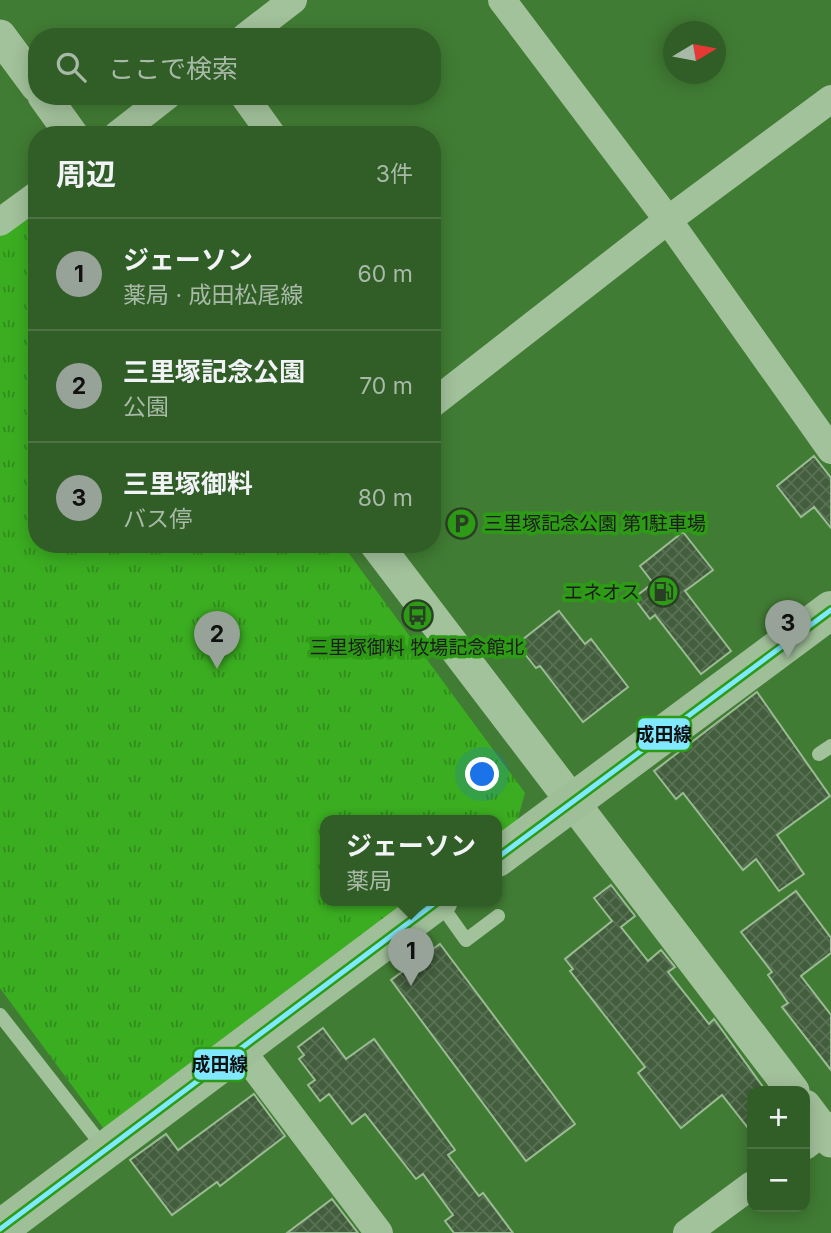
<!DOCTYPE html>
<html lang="ja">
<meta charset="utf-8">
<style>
:root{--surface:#315d27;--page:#39632f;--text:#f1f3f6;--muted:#a8baa7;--line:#4c7244;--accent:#97a298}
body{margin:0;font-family:Inter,"Noto Sans JP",sans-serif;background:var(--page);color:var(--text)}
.controls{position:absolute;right:21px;bottom:21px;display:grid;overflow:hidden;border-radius:14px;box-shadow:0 4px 18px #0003}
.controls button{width:63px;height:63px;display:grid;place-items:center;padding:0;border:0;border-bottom:2px solid var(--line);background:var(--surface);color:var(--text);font:35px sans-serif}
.compass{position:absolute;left:663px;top:21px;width:63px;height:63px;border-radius:50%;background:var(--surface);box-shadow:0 4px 18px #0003;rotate:80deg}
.you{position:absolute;left:483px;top:775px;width:24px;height:24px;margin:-18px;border:5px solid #fff;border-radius:50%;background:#1a73e8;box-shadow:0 0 0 10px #1a73e833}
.badge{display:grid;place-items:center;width:46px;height:46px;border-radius:50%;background:var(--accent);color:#111;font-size:23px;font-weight:700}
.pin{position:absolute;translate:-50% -58px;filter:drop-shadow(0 2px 4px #0008)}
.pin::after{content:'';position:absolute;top:37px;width:24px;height:21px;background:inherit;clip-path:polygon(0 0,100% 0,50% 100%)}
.popup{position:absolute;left:320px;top:815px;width:182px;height:91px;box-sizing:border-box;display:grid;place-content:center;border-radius:14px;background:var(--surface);filter:drop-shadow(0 2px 5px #0005);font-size:23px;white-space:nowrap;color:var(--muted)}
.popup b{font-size:26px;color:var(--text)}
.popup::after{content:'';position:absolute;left:50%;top:100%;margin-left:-14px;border:14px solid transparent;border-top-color:var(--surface)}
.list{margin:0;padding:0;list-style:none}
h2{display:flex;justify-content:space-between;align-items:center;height:91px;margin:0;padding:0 28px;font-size:30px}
h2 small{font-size:23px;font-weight:400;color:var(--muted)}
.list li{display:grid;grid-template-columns:46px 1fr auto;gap:21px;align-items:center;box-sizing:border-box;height:112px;padding:0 28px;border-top:2px solid var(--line)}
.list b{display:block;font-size:26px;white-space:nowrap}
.list p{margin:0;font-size:23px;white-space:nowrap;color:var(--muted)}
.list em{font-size:23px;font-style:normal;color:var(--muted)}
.icon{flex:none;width:38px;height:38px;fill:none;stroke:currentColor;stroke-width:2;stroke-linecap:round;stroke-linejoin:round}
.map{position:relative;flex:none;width:831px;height:1233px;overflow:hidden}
.search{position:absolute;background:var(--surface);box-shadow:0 4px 18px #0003;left:28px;top:28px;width:413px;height:77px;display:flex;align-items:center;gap:18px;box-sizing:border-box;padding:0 24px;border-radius:28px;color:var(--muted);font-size:26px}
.panel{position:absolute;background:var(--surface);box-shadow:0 4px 18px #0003;left:28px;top:126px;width:413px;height:427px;border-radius:28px}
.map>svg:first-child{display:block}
.park{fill:url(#park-tufts)}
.building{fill:url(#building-cross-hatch);stroke:#9abb93;stroke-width:2}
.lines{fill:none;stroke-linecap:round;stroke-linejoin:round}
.service{stroke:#a2c29b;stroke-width:14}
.minor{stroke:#a2c29b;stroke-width:28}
.tertiary{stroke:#a2c29b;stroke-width:33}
.primary{stroke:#9fbf98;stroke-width:38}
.bus-1-casing{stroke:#2d9b15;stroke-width:10}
.bus-1{stroke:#80e8ff;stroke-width:5}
.labels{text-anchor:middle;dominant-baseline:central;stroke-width:7;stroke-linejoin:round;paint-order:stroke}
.poi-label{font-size:19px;fill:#1d1d1d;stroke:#2d9b15;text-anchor:start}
.line-badge{stroke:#2d9b15;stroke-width:2.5}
.pale-badge-label{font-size:19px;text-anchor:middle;font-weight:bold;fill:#111}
</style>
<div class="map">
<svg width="831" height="1233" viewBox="0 0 831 1233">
<defs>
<pattern id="park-tufts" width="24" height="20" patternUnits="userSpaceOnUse" patternTransform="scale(1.75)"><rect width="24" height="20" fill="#3bad21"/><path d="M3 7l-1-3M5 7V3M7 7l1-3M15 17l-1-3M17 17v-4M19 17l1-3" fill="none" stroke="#318c1c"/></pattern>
<pattern id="building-cross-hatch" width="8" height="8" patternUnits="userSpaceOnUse" patternTransform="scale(1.75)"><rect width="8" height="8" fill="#425e3c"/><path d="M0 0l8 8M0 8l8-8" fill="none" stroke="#5a7155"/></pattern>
</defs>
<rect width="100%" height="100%" fill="#417c34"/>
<path class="park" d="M 37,208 L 37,544 L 342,544 L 525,793 L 517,821 L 497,836 L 497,820 L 325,820 L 325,900 L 411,900 L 104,1129 L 0,988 L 0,235 Z"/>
<path class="building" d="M 814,456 L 831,478 L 831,528 L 814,507 L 801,517 L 777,486 Z
M 683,532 L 713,570 L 685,591 L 731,651 L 701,674 L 655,615 L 650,619 L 634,598 L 653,583 L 640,566 Z
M 559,611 L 585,644 L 591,639 L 628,687 L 583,722 L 540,666 L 536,668 L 517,644 Z
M 757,692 L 830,796 L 777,835 L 804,874 L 779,891 L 756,859 L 743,870 L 683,793 L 676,799 L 654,771 Z
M 611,885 L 635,916 L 621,927 L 648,961 L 661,950 L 675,967 L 668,972 L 709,1024 L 714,1019 L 766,1091 L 752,1091 L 752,1133 L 722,1095 L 681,1128 L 638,1073 L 645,1067 L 570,971 L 573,969 L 565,959 L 612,921 L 594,898 Z
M 796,891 L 831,938 L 831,953 L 801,976 L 831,1015 L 831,1070 L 782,1007 L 788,1003 L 768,975 L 772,972 L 741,932 Z
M 440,944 L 575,1124 L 526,1161 L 391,980 Z
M 323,1028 L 346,1059 L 374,1039 L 455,1150 L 448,1155 L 479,1196 L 483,1193 L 513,1233 L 454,1233 L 445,1221 L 453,1215 L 423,1174 L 416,1179 L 365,1114 L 352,1124 L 329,1094 L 320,1101 L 308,1085 L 315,1080 L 299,1059 L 304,1055 L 298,1047 Z
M 254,1094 L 285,1136 L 220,1186 L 217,1182 L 172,1215 L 130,1160 L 166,1134 L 178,1150 Z
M 332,1199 L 358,1233 L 287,1233 Z"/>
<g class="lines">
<path class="service" d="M 819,754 L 831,746
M 439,902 L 466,940 L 498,916
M 0,1015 L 105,1149"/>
<path class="minor" d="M 502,0 L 668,220 L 831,450
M 245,37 L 293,0
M 244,96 L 272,135
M 117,135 L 167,96
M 0,222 L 37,195
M 432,404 L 668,220 L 831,99
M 239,1047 L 379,1233
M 805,1146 L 831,1126
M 687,1233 L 752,1185"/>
<path class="tertiary" d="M 0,36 L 37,86
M 44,96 L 72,135
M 376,544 L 793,1091
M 805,1106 L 831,1141"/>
<path class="primary" d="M 497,858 L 831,610
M 0,1229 L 439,900"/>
<defs>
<path id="bus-1" d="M 497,858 L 831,610
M 0,1229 L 439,900"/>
</defs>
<use href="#bus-1" class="bus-1-casing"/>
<use href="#bus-1" class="bus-1"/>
</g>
<defs>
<symbol id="parking-ring" viewBox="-11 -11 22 22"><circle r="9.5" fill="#2d9b15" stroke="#2a3e25" stroke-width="1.5"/><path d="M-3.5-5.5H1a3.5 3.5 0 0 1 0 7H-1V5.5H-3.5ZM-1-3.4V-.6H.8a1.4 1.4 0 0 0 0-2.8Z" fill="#2a3e25"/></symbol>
<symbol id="fuel-ring" viewBox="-11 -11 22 22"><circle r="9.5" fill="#2d9b15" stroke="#2a3e25" stroke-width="1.5"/><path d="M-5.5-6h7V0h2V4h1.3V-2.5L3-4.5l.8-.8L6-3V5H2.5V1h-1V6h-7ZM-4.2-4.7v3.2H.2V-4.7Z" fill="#2a3e25"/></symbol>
<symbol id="bus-ring" viewBox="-11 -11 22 22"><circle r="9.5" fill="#2d9b15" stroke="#2a3e25" stroke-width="1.5"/><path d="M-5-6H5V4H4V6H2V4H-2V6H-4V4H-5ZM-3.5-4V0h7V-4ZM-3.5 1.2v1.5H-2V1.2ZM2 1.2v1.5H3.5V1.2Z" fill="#2a3e25"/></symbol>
</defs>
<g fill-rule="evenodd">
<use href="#parking-ring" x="444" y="506" width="35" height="35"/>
<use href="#fuel-ring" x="646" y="574" width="35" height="35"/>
<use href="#bus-ring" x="400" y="598" width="35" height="35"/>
</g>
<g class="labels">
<g class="poi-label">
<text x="484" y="523">三里塚記念公園 第1駐車場</text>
<text x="640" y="592" text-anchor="end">エネオス</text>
<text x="417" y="647" text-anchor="middle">三里塚御料 牧場記念館北</text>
</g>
</g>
<g class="line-badge">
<rect x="637" y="717" width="54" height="34" rx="7" fill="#80e8ff"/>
<rect x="193" y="1048" width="53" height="33" rx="7" fill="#80e8ff"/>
</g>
<g class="pale-badge-label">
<text x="664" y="741">成田線</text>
<text x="220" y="1071">成田線</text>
</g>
</svg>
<div class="controls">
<button>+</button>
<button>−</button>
</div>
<svg class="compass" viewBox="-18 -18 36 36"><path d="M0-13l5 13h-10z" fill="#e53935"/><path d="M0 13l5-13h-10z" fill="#a8baa7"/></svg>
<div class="you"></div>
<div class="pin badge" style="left:411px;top:986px">1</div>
<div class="popup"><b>ジェーソン</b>薬局</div>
<div class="pin badge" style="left:217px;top:669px">2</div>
<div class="pin badge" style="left:788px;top:658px">3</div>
<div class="search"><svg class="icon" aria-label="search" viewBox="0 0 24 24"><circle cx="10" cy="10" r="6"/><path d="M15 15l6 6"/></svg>ここで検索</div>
<section class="panel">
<h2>周辺<small>3件</small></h2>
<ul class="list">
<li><span class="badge">1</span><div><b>ジェーソン</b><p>薬局 · 成田松尾線</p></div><em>60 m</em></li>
<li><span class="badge">2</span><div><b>三里塚記念公園</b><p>公園</p></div><em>70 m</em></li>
<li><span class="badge">3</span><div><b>三里塚御料</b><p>バス停</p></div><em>80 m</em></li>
</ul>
</section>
</div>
